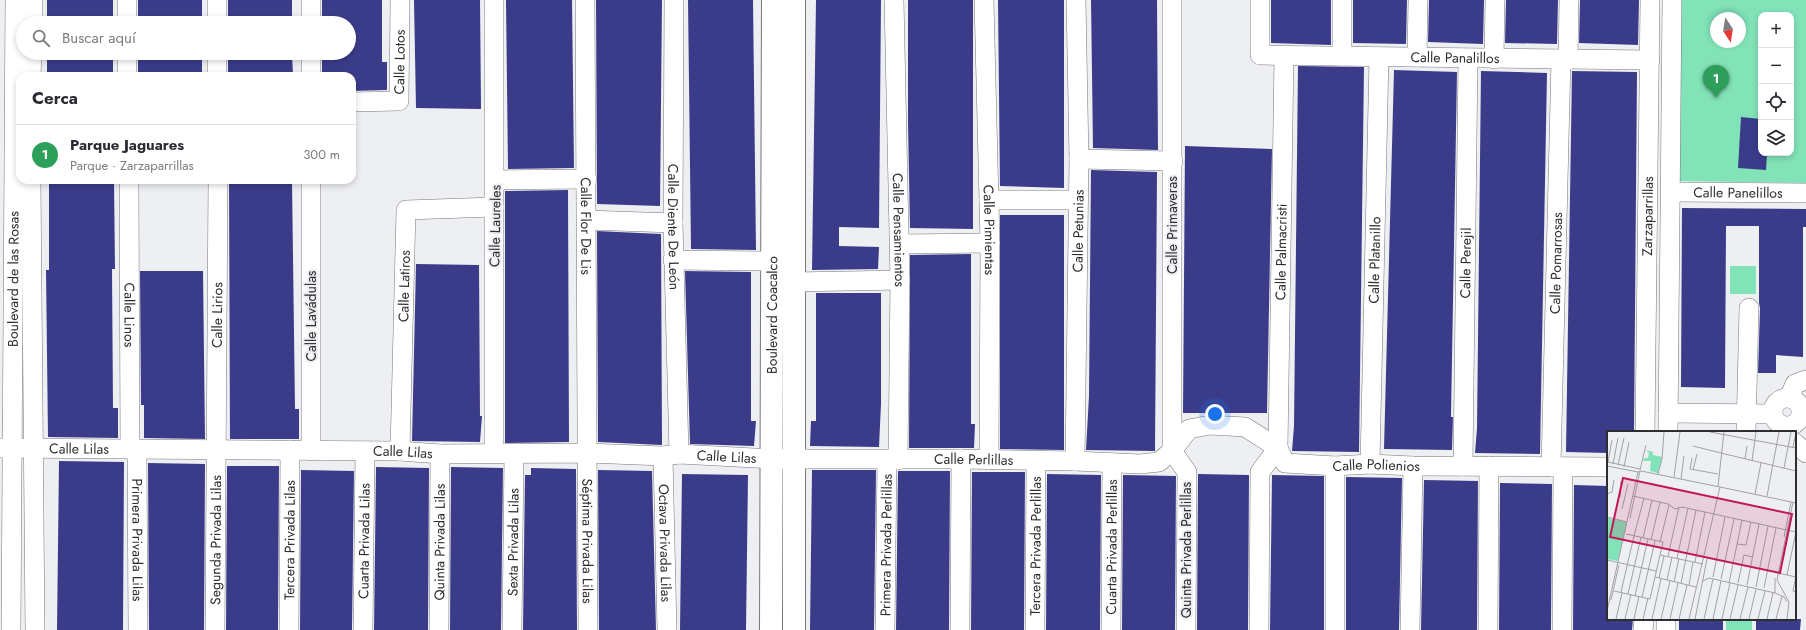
<!DOCTYPE html>
<html lang="es">
<meta charset="utf-8">
<style>
:root{--surface:#fff;--page:#f2f2f3;--text:#2b2b33;--muted:#7c7c81;--line:#e1e1e2;--accent:#5d41b9}
body{margin:0;font-family:Jost,sans-serif;background:var(--page);color:var(--text)}
.controls{position:absolute;right:12px;top:12px;display:grid;overflow:hidden;border-radius:8px;box-shadow:0 2px 6px #0003}
.controls button{width:36px;height:36px;display:grid;place-items:center;padding:0;border:0;border-bottom:1px solid var(--line);background:var(--surface);color:var(--text);font:20px sans-serif}
.compass{position:absolute;left:1710px;top:12px;width:36px;height:36px;border-radius:50%;background:var(--surface);box-shadow:0 2px 6px #0003;rotate:168deg}
.you{position:absolute;left:1215px;top:414px;width:14px;height:14px;margin:-10px;border:3px solid #fff;border-radius:50%;background:#1a73e8;box-shadow:0 0 0 6px #1a73e833}
.badge{display:grid;place-items:center;width:26px;height:26px;border-radius:50%;background:var(--accent);color:#fff;font-size:13px;font-weight:700}
.pin{position:absolute;translate:-50% -33px;filter:drop-shadow(0 1px 2px #0008)}
.pin::after{content:'';position:absolute;top:21px;width:14px;height:12px;background:inherit;clip-path:polygon(0 0,100% 0,50% 100%)}
.list{margin:0;padding:0;list-style:none}
h2{display:flex;justify-content:space-between;align-items:center;height:52px;margin:0;padding:0 16px;font-size:17px}
h2 small{font-size:13px;font-weight:400;color:var(--muted)}
.list li{display:grid;grid-template-columns:26px 1fr auto;gap:12px;align-items:center;box-sizing:border-box;height:60px;padding:0 16px;border-top:1px solid var(--line)}
.list b{display:block;font-size:15px;white-space:nowrap}
.list p{margin:0;font-size:13px;white-space:nowrap;color:var(--muted)}
.list em{font-size:13px;font-style:normal;color:var(--muted)}
.icon{flex:none;width:22px;height:22px;fill:none;stroke:currentColor;stroke-width:2;stroke-linecap:round;stroke-linejoin:round}
.map{position:relative;flex:none;width:1806px;height:630px;overflow:hidden}
.search{position:absolute;background:var(--surface);box-shadow:0 2px 6px #0003;left:16px;top:16px;width:340px;height:44px;display:flex;align-items:center;gap:10px;box-sizing:border-box;padding:0 14px;border-radius:22px;color:var(--muted);font-size:15px}
.panel{position:absolute;background:var(--surface);box-shadow:0 2px 6px #0003;left:16px;top:72px;width:340px;height:112px;border-radius:12px}
.map>svg:first-child{display:block}
.green{fill:#81e3b7;fill-rule:evenodd}
.building{fill:#3a3c8a}
.lines{fill:none;stroke-linecap:round;stroke-linejoin:round}
.minor-casing{stroke:#77777b;stroke-width:20}
.major-casing{stroke:#77777b;stroke-width:24}
.minor{stroke:#fff;stroke-width:19}
.major{stroke:#fff;stroke-width:22}
.labels{text-anchor:middle;dominant-baseline:central;stroke-width:4;stroke-linejoin:round;paint-order:stroke}
.street-label{font-size:14px;fill:#2e2e30;stroke:#eeeff3}
.inset-road{fill:none;stroke:#a1a2a5;stroke-width:1}
.view{fill:#c2185b;fill-opacity:0.15;stroke:#c2185b;stroke-width:2}
.inset-edge{fill:none;stroke:#2e2e30;stroke-width:2}
</style>
<div class="map">
<svg width="1806" height="630" viewBox="0 0 1806 630">
<rect width="100%" height="100%" fill="#eeeff3"/>
<path class="green" d="M 1673,0 L 1806,0 L 1806,183 L 1670,181 ZM 1761,15 L 1791,15 L 1791,153 L 1761,153 ZM 1716,18 L 1740,18 L 1740,42 L 1716,42 Z
M 1730,266 L 1756,266 L 1756,294 L 1730,294 Z
M 1726,619 L 1752,619 L 1752,630 L 1726,630 Z"/>
<path class="building" d="M 47,0 L 113,0 L 113,23 L 47,23 Z
M 138,0 L 202,0 L 202,23 L 138,23 Z
M 228,0 L 292,0 L 292,23 L 228,23 Z
M 322,0 L 382,0 L 382,62 L 387,62 L 387,90 L 352,91 L 352,76 L 322,76 L 322,53 L 349,53 L 349,23 L 322,23 Z
M 414,0 L 480,0 L 481,109 L 416,108 Z
M 506,0 L 572,0 L 574,168 L 508,169 Z
M 596,0 L 662,0 L 660,206 L 597,204 Z
M 688,0 L 753,0 L 756,250 L 691,249 Z
M 816,0 L 881,0 L 879,228 L 839,227 L 839,246 L 879,247 L 878,269 L 812,270 Z
M 908,0 L 973,0 L 973,229 L 910,228 L 908,123 Z
M 998,0 L 1064,0 L 1064,188 L 1000,186 Z
M 1091,0 L 1157,0 L 1158,150 L 1093,148 Z
M 1271,0 L 1331,0 L 1331,45 L 1271,43 Z
M 1353,0 L 1407,0 L 1406,44 L 1353,43 Z
M 1429,0 L 1484,0 L 1483,44 L 1428,42 Z
M 1506,0 L 1558,0 L 1557,44 L 1505,43 Z
M 1580,0 L 1639,0 L 1638,45 L 1579,43 Z
M 47,53 L 113,53 L 113,76 L 47,76 Z
M 138,53 L 202,53 L 202,76 L 138,76 Z
M 228,53 L 292,53 L 293,76 L 228,76 Z
M 1298,66 L 1364,67 L 1359,452 L 1292,451 L 1294,426 Z
M 1394,70 L 1457,72 L 1451,417 L 1453,417 L 1452,450 L 1384,449 Z
M 1481,71 L 1547,73 L 1540,454 L 1475,453 L 1477,428 Z
M 1572,71 L 1637,72 L 1634,432 L 1608,432 L 1608,453 L 1566,452 Z
M 1741,117 L 1761,119 L 1761,153 L 1767,153 L 1766,170 L 1738,168 Z
M 1185,146 L 1272,149 L 1267,413 L 1183,413 Z
M 1091,170 L 1157,172 L 1155,451 L 1086,450 L 1089,396 Z
M 49,180 L 114,180 L 115,269 L 112,269 L 113,408 L 118,408 L 118,438 L 48,437 L 46,270 L 49,270 Z
M 229,180 L 292,180 L 295,409 L 299,409 L 299,439 L 230,439 Z
M 568,190 L 569,442 L 505,443 L 505,191 Z
M 1682,208 L 1806,209 L 1806,227 L 1803,227 L 1803,357 L 1776,355 L 1776,373 L 1758,373 L 1760,308 L 1759,303 L 1759,226 L 1726,226 L 1725,388 L 1681,387 Z
M 1000,215 L 1064,215 L 1064,450 L 1000,449 Z
M 597,231 L 661,234 L 662,445 L 598,442 Z
M 971,254 L 971,424 L 975,424 L 974,448 L 909,448 L 910,255 Z
M 416,264 L 479,265 L 480,416 L 482,416 L 480,442 L 412,441 Z
M 140,271 L 203,271 L 205,439 L 144,438 L 144,405 L 141,405 Z
M 685,271 L 751,272 L 751,421 L 756,421 L 754,446 L 690,444 Z
M 816,293 L 881,293 L 881,404 L 879,447 L 810,446 L 811,421 L 816,421 Z
M 59,461 L 124,462 L 123,630 L 57,630 Z
M 148,463 L 205,464 L 204,630 L 149,630 Z
M 227,466 L 279,466 L 278,630 L 226,630 Z
M 376,467 L 429,468 L 428,630 L 374,630 Z
M 451,467 L 503,468 L 501,630 L 450,630 Z
M 531,468 L 576,469 L 577,630 L 523,630 L 525,475 L 531,475 Z
M 301,470 L 354,471 L 352,630 L 300,630 Z
M 598,470 L 652,471 L 656,630 L 599,630 Z
M 812,470 L 876,470 L 874,630 L 810,630 Z
M 898,471 L 950,471 L 949,630 L 896,630 Z
M 972,472 L 1025,472 L 1024,630 L 971,630 Z
M 682,474 L 748,475 L 746,630 L 680,630 Z
M 1047,474 L 1101,475 L 1100,630 L 1046,630 Z
M 1198,474 L 1249,475 L 1248,630 L 1197,630 Z
M 1123,475 L 1176,476 L 1175,630 L 1122,630 Z
M 1272,475 L 1324,476 L 1324,630 L 1270,630 Z
M 1346,477 L 1402,478 L 1399,630 L 1346,630 Z
M 1424,480 L 1478,481 L 1477,630 L 1421,630 Z
M 1500,483 L 1552,484 L 1551,630 L 1499,630 Z
M 1574,485 L 1608,486 L 1608,619 L 1633,619 L 1632,630 L 1573,630 Z
M 1679,619 L 1723,619 L 1723,630 L 1679,630 Z
M 1756,619 L 1801,619 L 1800,630 L 1756,630 Z"/>
<g class="lines">
<defs>
<g id="minor">
<path d="M 127,0 L 127,23"/>
<path d="M 217,0 L 217,23"/>
<path d="M 311,0 L 311,23"/>
<path id="s1" d="M 585,0 L 588,630"/>
<path id="s2" d="M 674,0 L 673,223 L 679,454"/>
<path id="s3" d="M 894,0 L 900,280 L 898,460"/>
<path id="s4" d="M 984,0 L 990,243 L 989,460"/>
<path id="s5" d="M 1260,0 L 1260,55 L 1650,60"/>
<path d="M 33,23 L 33,0"/>
<path d="M 127,53 L 127,76"/>
<path d="M 217,53 L 217,76"/>
<path d="M 311,53 L 311,76"/>
<path d="M 1342,56 L 1342,0"/>
<path d="M 1417,57 L 1418,0"/>
<path d="M 1494,59 L 1495,0"/>
<path d="M 1568,60 L 1569,0"/>
<path d="M 31,76 L 32,53"/>
<path id="s6" d="M 352,102 L 399,101 L 400,0"/>
<path d="M 1079,159 L 1173,161"/>
<path d="M 31,180 L 35,630"/>
<path id="s7" d="M 129,180 L 130,449"/>
<path d="M 495,180 L 587,179"/>
<path id="s8" d="M 1670,192 L 1806,193"/>
<path d="M 989,200 L 1078,200"/>
<path d="M 587,220 L 673,223"/>
<path d="M 899,244 L 990,243"/>
<path d="M 673,260 L 773,261"/>
<path d="M 794,282 L 900,280"/>
<path d="M 1789,398 L 1795,384 L 1806,380"/>
<circle cx="1787" cy="412" r="14"/>
<path d="M 1668,413 L 1773,414"/>
<path id="s9" d="M 1645,432 L 1650,0"/>
<path d="M 1668,432 L 1672,0"/>
<path d="M 1746,432 L 1749,308"/>
<path d="M 1795,443 L 1806,453"/>
<path id="s10" d="M 0,448 L 400,451 L 440,454 L 587,453 L 663,456 L 679,454 L 772,459 L 961,459 L 1075,461 L 1140,464 L 1159,462 L 1172,451 L 1189,429 L 1210,425 L 1245,427 L 1278,448 L 1285,463 L 1335,466 L 1370,464 L 1413,466 L 1608,467"/>
<path id="s11" d="M 1278,448 L 1284,56"/>
<path id="s12" d="M 137,449 L 138,630"/>
<path d="M 311,451 L 311,180"/>
<path id="s13" d="M 400,451 L 406,210 L 494,207"/>
<path d="M 1172,451 L 1172,0"/>
<path d="M 1172,451 L 1187,472 L 1186,630"/>
<path d="M 494,453 L 494,0"/>
<path id="s14" d="M 663,456 L 667,630"/>
<path id="s15" d="M 1075,461 L 1079,159 L 1076,0"/>
<path id="s16" d="M 1370,464 L 1379,57"/>
<path id="s17" d="M 1463,466 L 1468,59"/>
<path id="s18" d="M 1551,467 L 1561,59"/>
<path id="s19" d="M 11,630 L 15,0"/>
<path id="s20" d="M 215,630 L 218,180"/>
<path id="s21" d="M 289,630 L 290,450"/>
<path id="s22" d="M 363,630 L 365,451"/>
<path id="s23" d="M 439,630 L 440,454"/>
<path id="s24" d="M 512,630 L 514,454"/>
<path id="s25" d="M 885,630 L 887,461"/>
<path d="M 960,630 L 961,459"/>
<path id="s26" d="M 1035,630 L 1036,462"/>
<path id="s27" d="M 1111,630 L 1112,463"/>
<path d="M 1259,630 L 1260,472 L 1278,448"/>
<path d="M 1335,630 L 1335,466"/>
<path d="M 1410,630 L 1413,466"/>
<path d="M 1488,630 L 1489,466"/>
<path d="M 1562,630 L 1563,467"/>
<path d="M 1643,630 L 1644,619"/>
<path d="M 1666,630 L 1666,619"/>
</g>
<g id="major">
<path id="s28" d="M 771,630 L 773,0"/>
<path d="M 794,630 L 794,0"/>
</g>
</defs>
<use href="#minor" class="minor-casing"/>
<use href="#major" class="major-casing"/>
<use href="#minor" class="minor"/>
<use href="#major" class="major"/>
</g>
<g class="labels">
<g class="street-label">
<text stroke="none"><textPath href="#s5" startOffset="250">Calle Panalillos</textPath></text>
<text stroke="none"><textPath href="#s6" startOffset="86">Calle Lotos</textPath></text>
<text stroke="none"><textPath href="#s8" startOffset="68">Calle Panelillos</textPath></text>
<text stroke="none"><textPath href="#s9" startOffset="216">Zarzaparrillas</textPath></text>
<text transform="translate(1172 225) rotate(-90)">Calle Primaveras</text>
<text transform="translate(495 226) rotate(-89)">Calle Laureles</text>
<text stroke="none"><textPath href="#s1" startOffset="226">Calle Flor De Lis</textPath></text>
<text stroke="none"><textPath href="#s2" startOffset="227">Calle Diente De León</textPath></text>
<text stroke="none"><textPath href="#s3" startOffset="230">Calle Pensamientos</textPath></text>
<text stroke="none"><textPath href="#s4" startOffset="230">Calle Pimientas</textPath></text>
<text stroke="none"><textPath href="#s15" startOffset="230">Calle Petunias</textPath></text>
<text stroke="none"><textPath href="#s11" startOffset="196">Calle Palmacristi</textPath></text>
<text stroke="none"><textPath href="#s16" startOffset="204">Calle Platanillo</textPath></text>
<text stroke="none"><textPath href="#s17" startOffset="203">Calle Perejil</textPath></text>
<text stroke="none"><textPath href="#s18" startOffset="204">Calle Pomarrosas</textPath></text>
<text stroke="none"><textPath href="#s19" startOffset="351">Boulevard de las Rosas</textPath></text>
<text stroke="none"><textPath href="#s13" startOffset="165">Calle Latiros</textPath></text>
<text stroke="none"><textPath href="#s7" startOffset="135">Calle Linos</textPath></text>
<text stroke="none"><textPath href="#s20" startOffset="315">Calle Lirios</textPath></text>
<text stroke="none"><textPath href="#s28" startOffset="315">Boulevard Coacalco</textPath></text>
<text transform="translate(311 316) rotate(-90)">Calle Lavádulas</text>
<text stroke="none"><textPath href="#s10" startOffset="79">Calle Lilas</textPath></text>
<text stroke="none"><textPath href="#s10" startOffset="403">Calle Lilas</textPath></text>
<text stroke="none"><textPath href="#s10" startOffset="727">Calle Lilas</textPath></text>
<text stroke="none"><textPath href="#s10" startOffset="974">Calle Perlillas</textPath></text>
<text stroke="none"><textPath href="#s10" startOffset="1408">Calle Polienios</textPath></text>
<text stroke="none"><textPath href="#s12" startOffset="91">Primera Privada Lilas</textPath></text>
<text stroke="none"><textPath href="#s20" startOffset="90">Segunda Privada Lilas</textPath></text>
<text stroke="none"><textPath href="#s21" startOffset="90">Tercera Privada Lilas</textPath></text>
<text stroke="none"><textPath href="#s22" startOffset="89">Cuarta Privada Lilas</textPath></text>
<text stroke="none"><textPath href="#s1" startOffset="541">Séptima Privada Lilas</textPath></text>
<text stroke="none"><textPath href="#s23" startOffset="88">Quinta Privada Lilas</textPath></text>
<text stroke="none"><textPath href="#s24" startOffset="88">Sexta Privada Lilas</textPath></text>
<text stroke="none"><textPath href="#s14" startOffset="87">Octava Privada Lilas</textPath></text>
<text stroke="none"><textPath href="#s25" startOffset="85">Primera Privada Perlillas</textPath></text>
<text stroke="none"><textPath href="#s26" startOffset="84">Tercera Privada Perlillas</textPath></text>
<text stroke="none"><textPath href="#s27" startOffset="83">Cuarta Privada Perlillas</textPath></text>
<text transform="translate(1186 550) rotate(-90)">Quinta Privada Perlillas</text>
</g>
</g>
<g transform="translate(1607 431)">
<rect width="189" height="189" fill="#eeeff3"/>
<path d="M 39,19 L 46,21 L 46,24 L 55,26 L 51,42 L 43,40 L 44,30 L 36,30 L 37,27 L 41,27 L 42,22 ZM 0,87 L 20,91 L 11,130 L 0,128 Z" fill="#81e3b7"/>
<path class="inset-road" d="M 103,1 L 189,17M 5,9 L 1,31 L 33,38M 86,15 L 114,22M 186,16 L 189,1M 114,22 L 189,40M 85,27 L 83,38 L 111,43M 138,28 L 140,15M 145,30 L 149,1M 6,33 L 11,7M 11,34 L 17,7M 0,35 L 31,41M 17,36 L 22,11M 177,37 L 184,1M 33,39 L 39,14M 86,39 L 90,23M 51,43 L 55,28 L 57,1M 67,46 L 73,1M 74,48 L 77,25M 111,55 L 117,1M 0,63 L 5,61 L 7,49M 148,63 L 154,32M 26,65 L 61,73 L 68,78 L 75,76 L 189,101 L 180,144M 160,65 L 172,1M 13,66 L 14,50M 15,78 L 21,53M 0,86 L 20,91M 23,87 L 33,40M 27,105 L 37,67M 177,106 L 184,71M 36,107 L 45,69M 44,109 L 53,71M 53,111 L 62,74M 130,113 L 139,114 L 144,91M 53,124 L 96,133M 61,125 L 72,76M 70,127 L 81,77M 0,129 L 49,140M 88,131 L 98,81M 171,142 L 189,146M 189,145 L 186,160 L 189,161M 48,146 L 89,156M 106,146 L 118,86M 52,147 L 57,125M 114,148 L 127,88M 60,149 L 65,126M 96,150 L 102,147 L 168,162 L 177,166 L 180,171M 67,151 L 72,127M 74,152 L 89,79M 122,152 L 135,89M 131,152 L 137,124 L 146,126M 82,154 L 86,131M 140,154 L 152,93M 149,156 L 161,95M 157,157 L 169,97M 7,160 L 43,168 L 48,146 L 56,111 L 19,103M 14,161 L 27,105M 168,162 L 168,147M 21,163 L 34,106M 28,165 L 41,108M 35,166 L 48,110M 4,169 L 12,134M 0,180 L 31,41 L 34,40 L 113,56M 9,188 L 15,162M 18,188 L 24,163M 27,188 L 32,165M 36,188 L 41,167M 45,188 L 54,148M 54,188 L 63,150M 63,188 L 71,152M 72,188 L 80,154M 82,188 L 113,56 L 189,72M 88,188 L 100,128M 97,188 L 106,148M 106,188 L 114,150M 115,188 L 123,152M 123,188 L 131,154M 133,188 L 141,156M 142,188 L 149,158M 151,188 L 158,160M 160,188 L 166,162M 169,188 L 175,165M 180,188 L 182,171 L 170,149 L 186,71"/>
<path class="view" d="M 16,47 L 185,83 L 173,142 L 3,106 Z"/>
<rect width="189" height="189" class="inset-edge"/>
</g>
</svg>
<div class="controls">
<button>+</button>
<button>−</button>
<button><svg class="icon" aria-label="locate" viewBox="0 0 24 24"><circle cx="12" cy="12" r="6"/><path d="M12 2v4M12 18v4M2 12h4M18 12h4"/></svg></button>
<button><svg class="icon" aria-label="layers" viewBox="0 0 24 24"><path d="M12 4l9 5-9 5-9-5zM3 14l9 5 9-5"/></svg></button>
</div>
<svg class="compass" viewBox="-18 -18 36 36"><path d="M0-13l5 13h-10z" fill="#e53935"/><path d="M0 13l5-13h-10z" fill="#7c7c81"/></svg>
<div class="you"></div>
<div class="pin badge" style="left:1716px;top:98px;background:#2e9e5b">1</div>
<div class="search"><svg class="icon" aria-label="search" viewBox="0 0 24 24"><circle cx="10" cy="10" r="6"/><path d="M15 15l6 6"/></svg>Buscar aquí</div>
<section class="panel">
<h2>Cerca<small></small></h2>
<ul class="list">
<li><span class="badge" style="background:#2e9e5b">1</span><div><b>Parque Jaguares</b><p>Parque · Zarzaparrillas</p></div><em>300 m</em></li>
</ul>
</section>
</div>
